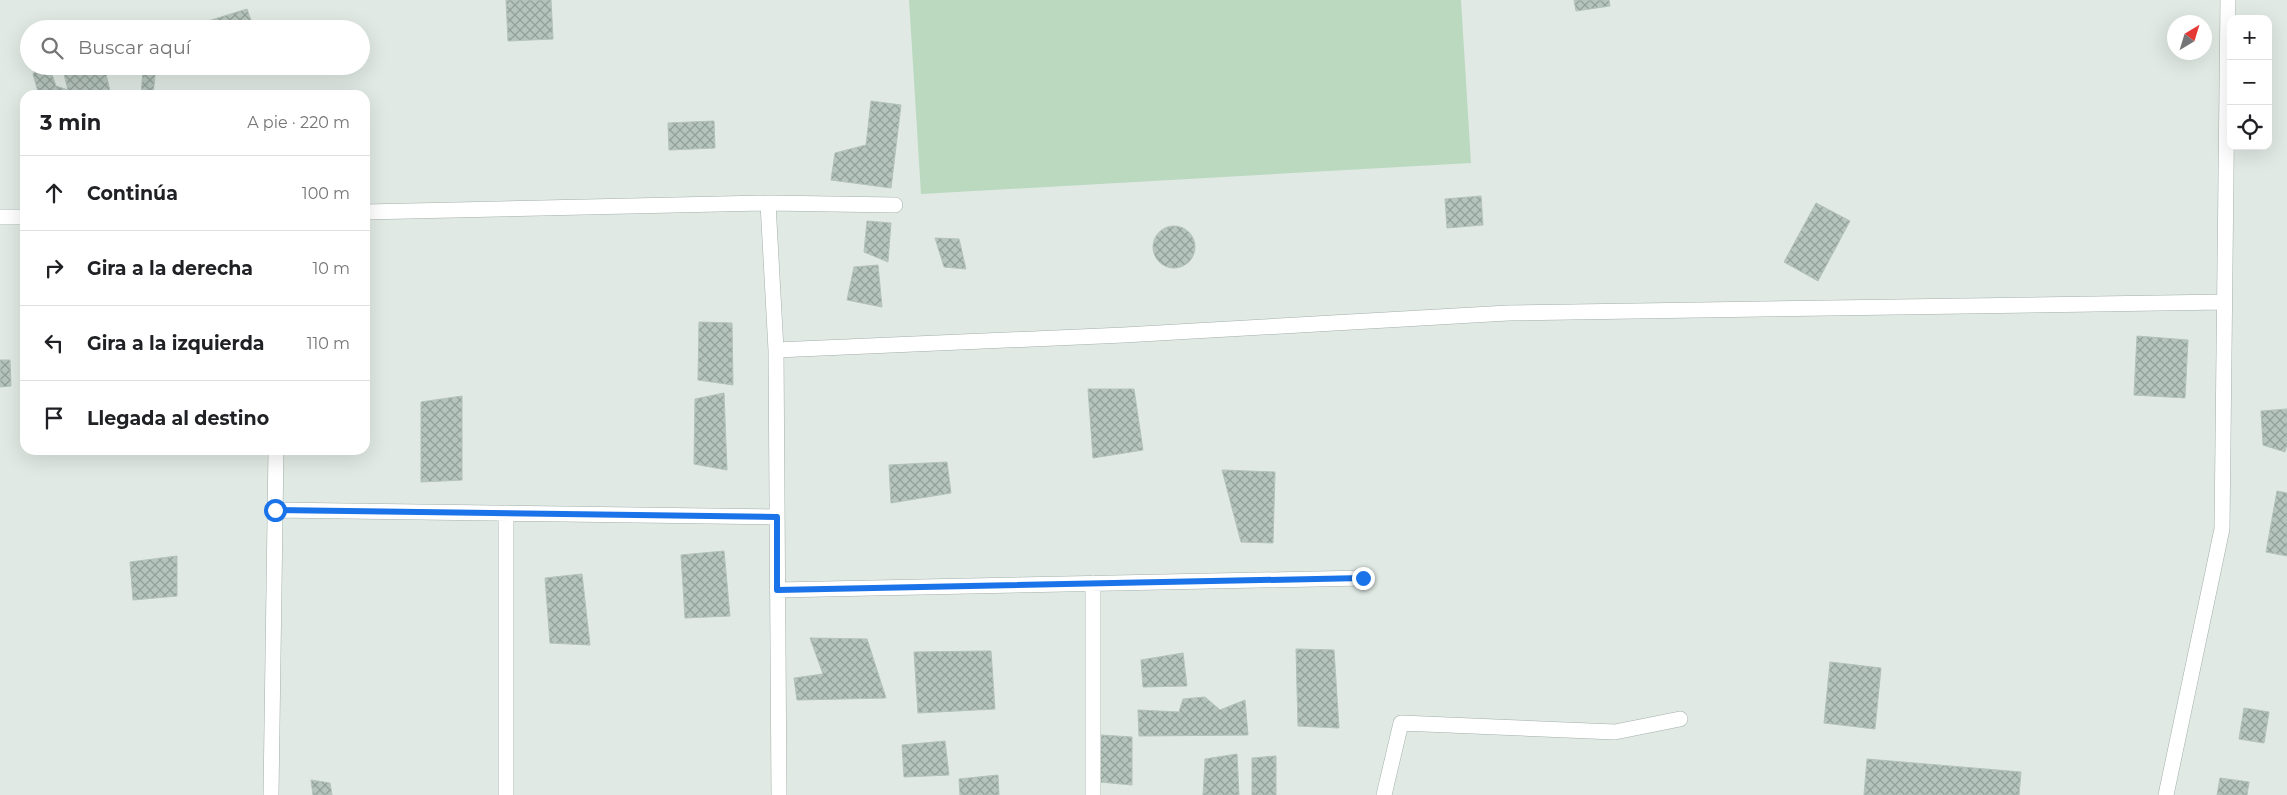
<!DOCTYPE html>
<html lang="es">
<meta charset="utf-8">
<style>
:root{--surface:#fff;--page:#f6f6f6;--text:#202124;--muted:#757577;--line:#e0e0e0}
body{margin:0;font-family:Montserrat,sans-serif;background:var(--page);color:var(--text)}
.controls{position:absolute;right:15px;top:15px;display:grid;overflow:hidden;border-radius:10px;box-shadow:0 5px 20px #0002}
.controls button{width:45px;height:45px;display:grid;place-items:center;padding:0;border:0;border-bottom:1px solid var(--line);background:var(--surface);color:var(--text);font:25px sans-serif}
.compass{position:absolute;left:2167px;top:15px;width:45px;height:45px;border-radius:50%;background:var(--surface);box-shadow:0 5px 20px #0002;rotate:38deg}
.stop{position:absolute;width:15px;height:15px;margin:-11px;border:4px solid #1a73e8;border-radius:50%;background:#fff}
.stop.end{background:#1a73e8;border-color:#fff;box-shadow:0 1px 5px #0008}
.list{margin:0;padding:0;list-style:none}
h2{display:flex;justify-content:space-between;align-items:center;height:65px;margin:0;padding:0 20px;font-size:21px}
h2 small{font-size:16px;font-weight:400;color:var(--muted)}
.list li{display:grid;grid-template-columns:32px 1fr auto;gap:15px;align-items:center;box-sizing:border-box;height:75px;padding:0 20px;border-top:1px solid var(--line)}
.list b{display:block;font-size:19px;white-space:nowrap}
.list em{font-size:16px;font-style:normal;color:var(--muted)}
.icon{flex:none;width:28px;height:28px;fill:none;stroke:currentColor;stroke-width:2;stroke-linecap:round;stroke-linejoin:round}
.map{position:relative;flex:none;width:2287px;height:795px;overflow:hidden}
.search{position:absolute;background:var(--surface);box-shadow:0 5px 20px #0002;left:20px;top:20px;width:350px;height:55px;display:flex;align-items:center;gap:12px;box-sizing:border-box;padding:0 18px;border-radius:28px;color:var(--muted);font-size:19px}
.panel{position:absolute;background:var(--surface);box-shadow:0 5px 20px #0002;left:20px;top:90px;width:350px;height:365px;border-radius:15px}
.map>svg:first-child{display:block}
.park{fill:#bad9bf}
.building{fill:url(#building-cross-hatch);stroke:#b3c2ba}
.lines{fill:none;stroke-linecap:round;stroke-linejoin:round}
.street-casing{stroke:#a3b0aa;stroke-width:16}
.street{stroke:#fff;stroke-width:15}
.route{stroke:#1a73e8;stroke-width:6}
</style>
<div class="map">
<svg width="2287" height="795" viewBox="0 0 2287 795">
<defs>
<pattern id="building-cross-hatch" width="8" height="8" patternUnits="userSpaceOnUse" patternTransform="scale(1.25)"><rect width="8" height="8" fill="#b5c4bd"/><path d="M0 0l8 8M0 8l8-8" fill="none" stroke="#93a09a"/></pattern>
</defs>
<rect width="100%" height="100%" fill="#e0e9e4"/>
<path class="park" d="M 909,0 L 1461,0 L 1471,163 L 921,194 Z"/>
<path class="building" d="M 506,0 L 551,0 L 553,39 L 508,41 Z
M 1574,0 L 1609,0 L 1610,6 L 1576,11 Z
M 247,9 L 254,29 L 210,29 L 208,21 Z
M 38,66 L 49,66 L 56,86 L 68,90 L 62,66 L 104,66 L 111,95 L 39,95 L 33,74 Z
M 149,66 L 156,66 L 153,95 L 141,95 L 143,70 Z
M 871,101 L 901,105 L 891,188 L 831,180 L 835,153 L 866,145 Z
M 714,121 L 715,148 L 669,150 L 668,123 Z
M 1481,196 L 1483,225 L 1447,228 L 1445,199 Z
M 1816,203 L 1850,221 L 1818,281 L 1784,262 Z
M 867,221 L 891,223 L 888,262 L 864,252 Z
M1153 247a21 21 0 1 1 42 0a21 21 0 1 1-42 0Z
M 935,238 L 959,239 L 966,269 L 944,267 Z
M 878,265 L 882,307 L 847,300 L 854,267 Z
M 699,322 L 732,323 L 733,385 L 698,380 Z
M 2137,336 L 2188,340 L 2185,398 L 2134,395 Z
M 0,360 L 10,360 L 11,386 L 0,387 Z
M 1088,389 L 1134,389 L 1143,450 L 1093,458 Z
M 724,393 L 727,470 L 694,464 L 695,399 Z
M 462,396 L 462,480 L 421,482 L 421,402 Z
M 2287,409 L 2287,445 L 2285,452 L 2263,445 L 2261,411 Z
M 947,462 L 951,493 L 891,503 L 889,465 Z
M 1222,470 L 1275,472 L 1273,543 L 1241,542 Z
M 2277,491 L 2287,493 L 2287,556 L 2266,552 Z
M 724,551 L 730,616 L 685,618 L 681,555 Z
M 177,556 L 177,596 L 133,600 L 130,562 Z
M 582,574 L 590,645 L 550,643 L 545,578 Z
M 810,638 L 867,639 L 886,698 L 797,700 L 794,678 L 823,674 Z
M 1296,649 L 1334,650 L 1339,728 L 1298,726 Z
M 991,651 L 995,709 L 918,713 L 914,652 Z
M 1183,653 L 1187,686 L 1143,687 L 1141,660 Z
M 1830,662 L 1881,668 L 1875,729 L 1824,723 Z
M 1205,697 L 1220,710 L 1245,700 L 1248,735 L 1139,736 L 1138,710 L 1179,712 L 1183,699 Z
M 2244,708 L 2269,712 L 2264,743 L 2239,739 Z
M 1101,735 L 1132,737 L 1132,785 L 1100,782 Z
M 945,741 L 949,775 L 904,777 L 902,745 Z
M 1237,754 L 1239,795 L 1203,795 L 1205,759 Z
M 1276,756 L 1276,795 L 1252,795 L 1252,758 Z
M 1867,759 L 2021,772 L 2019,795 L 1864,795 Z
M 998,775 L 999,795 L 960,795 L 959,779 Z
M 2220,778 L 2249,782 L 2247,795 L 2217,795 Z
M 311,780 L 330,783 L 332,795 L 313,795 Z"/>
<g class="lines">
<defs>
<path id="street" d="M 768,203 L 776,350 L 779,795
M 365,212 L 768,203 L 895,205
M 0,217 L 25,217
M 776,350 L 1124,335 L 1508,313 L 2224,302
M 275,510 L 777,517
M 506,513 L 506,795
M 777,590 L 1363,578
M 271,795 L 276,450
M 1093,795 L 1093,583
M 1384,795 L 1401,723 L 1615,732 L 1680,719
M 2166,795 L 2222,529 L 2228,0"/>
</defs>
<use href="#street" class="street-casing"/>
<use href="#street" class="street"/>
</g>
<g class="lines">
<path class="route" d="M 275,510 L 777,517 L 777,590 L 1363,578"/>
</g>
</svg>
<div class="controls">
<button>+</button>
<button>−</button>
<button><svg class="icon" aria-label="locate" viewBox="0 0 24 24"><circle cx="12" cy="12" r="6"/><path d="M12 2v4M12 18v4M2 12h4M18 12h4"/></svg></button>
</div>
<svg class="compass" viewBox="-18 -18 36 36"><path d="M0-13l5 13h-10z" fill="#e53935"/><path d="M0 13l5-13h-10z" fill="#757577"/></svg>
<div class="stop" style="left:275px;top:510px"></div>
<div class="stop end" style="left:1363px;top:578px"></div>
<div class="search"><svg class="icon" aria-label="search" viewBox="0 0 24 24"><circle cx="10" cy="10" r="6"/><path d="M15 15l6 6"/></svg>Buscar aquí</div>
<section class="panel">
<h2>3 min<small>A pie · 220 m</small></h2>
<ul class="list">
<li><svg class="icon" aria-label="ahead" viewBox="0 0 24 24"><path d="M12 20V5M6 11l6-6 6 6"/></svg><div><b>Continúa</b></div><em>100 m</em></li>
<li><svg class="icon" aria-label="right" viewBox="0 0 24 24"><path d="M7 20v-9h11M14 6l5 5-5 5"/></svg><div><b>Gira a la derecha</b></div><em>10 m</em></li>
<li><svg class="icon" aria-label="left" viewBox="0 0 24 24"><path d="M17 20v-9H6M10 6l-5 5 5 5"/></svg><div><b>Gira a la izquierda</b></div><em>110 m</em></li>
<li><svg class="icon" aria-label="arrive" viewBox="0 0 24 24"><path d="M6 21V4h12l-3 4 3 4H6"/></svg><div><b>Llegada al destino</b></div></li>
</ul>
</section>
</div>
